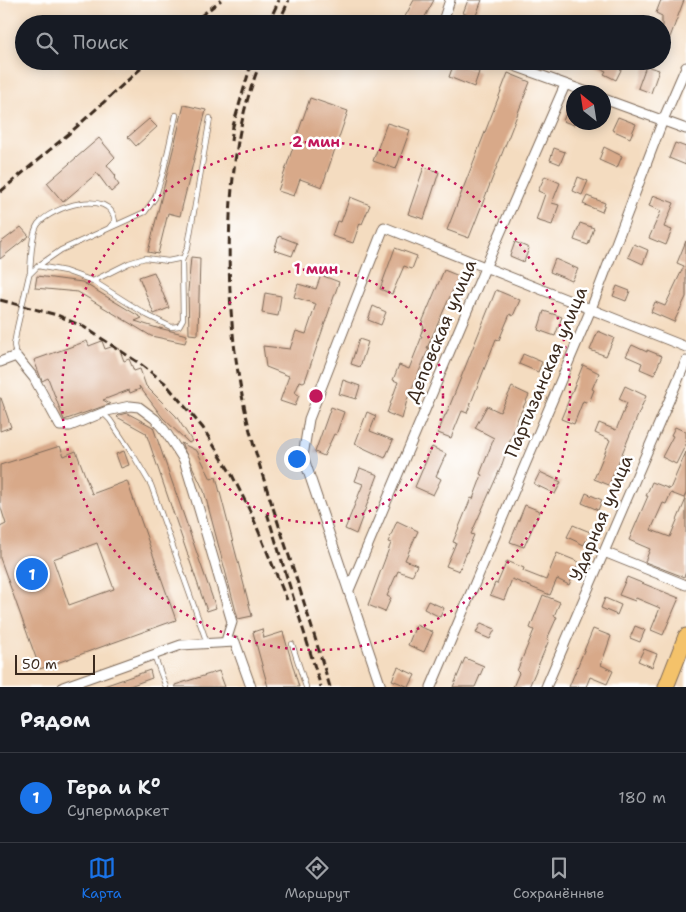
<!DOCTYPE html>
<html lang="ru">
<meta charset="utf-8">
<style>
:root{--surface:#171b24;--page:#20242c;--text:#f1f3f6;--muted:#9ea1a6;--line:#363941;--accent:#1a73e8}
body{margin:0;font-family:"Shantell Sans",sans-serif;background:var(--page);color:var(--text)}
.compass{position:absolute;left:566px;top:85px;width:45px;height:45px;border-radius:50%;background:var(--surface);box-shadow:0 2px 12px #0003;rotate:330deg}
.scale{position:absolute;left:15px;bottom:12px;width:80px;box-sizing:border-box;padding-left:5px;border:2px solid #3b2a1e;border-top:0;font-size:14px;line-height:18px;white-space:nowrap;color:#3b2a1e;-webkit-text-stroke:4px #fff;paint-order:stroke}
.you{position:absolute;left:296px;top:458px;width:18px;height:18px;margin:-12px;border:4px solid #fff;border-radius:50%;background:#1a73e8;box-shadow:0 0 0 8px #1a73e833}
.badge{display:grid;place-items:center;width:32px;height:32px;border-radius:50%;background:var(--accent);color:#fff;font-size:16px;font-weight:700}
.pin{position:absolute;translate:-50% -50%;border:2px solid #fff;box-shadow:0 1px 5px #0006}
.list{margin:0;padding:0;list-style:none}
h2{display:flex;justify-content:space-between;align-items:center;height:65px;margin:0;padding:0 20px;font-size:21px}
h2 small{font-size:16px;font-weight:400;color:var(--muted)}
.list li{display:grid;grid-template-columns:32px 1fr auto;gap:15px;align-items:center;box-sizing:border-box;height:90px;padding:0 20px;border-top:1px solid var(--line)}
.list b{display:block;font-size:19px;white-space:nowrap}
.list p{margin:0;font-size:16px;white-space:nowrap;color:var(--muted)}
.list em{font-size:16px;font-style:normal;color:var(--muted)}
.icon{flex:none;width:28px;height:28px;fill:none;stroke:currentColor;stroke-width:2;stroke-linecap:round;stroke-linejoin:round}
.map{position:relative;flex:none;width:686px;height:687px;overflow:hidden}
.search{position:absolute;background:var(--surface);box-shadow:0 2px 12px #0003;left:15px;right:15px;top:15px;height:55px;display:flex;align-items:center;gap:12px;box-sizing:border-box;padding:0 18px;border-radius:28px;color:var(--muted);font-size:19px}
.sheet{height:155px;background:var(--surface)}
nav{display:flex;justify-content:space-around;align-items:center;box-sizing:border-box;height:70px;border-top:1px solid var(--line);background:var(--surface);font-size:14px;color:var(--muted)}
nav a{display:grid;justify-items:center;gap:2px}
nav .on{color:var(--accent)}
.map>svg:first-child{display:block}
.building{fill:#d8a989;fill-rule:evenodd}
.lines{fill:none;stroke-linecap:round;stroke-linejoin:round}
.lane-casing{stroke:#7c6857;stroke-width:6}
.street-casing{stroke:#7c6857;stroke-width:11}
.primary-casing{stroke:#7c6857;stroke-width:17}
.lane{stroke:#fff;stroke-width:4.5}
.street{stroke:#fff;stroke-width:9}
.primary{stroke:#f4c26a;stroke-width:15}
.rail{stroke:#3b2a1e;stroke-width:3;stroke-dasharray:8 4;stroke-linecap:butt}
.ring{fill:none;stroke:#c2185b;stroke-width:2.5;stroke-dasharray:2.5 5}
.labels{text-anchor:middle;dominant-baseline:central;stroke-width:5;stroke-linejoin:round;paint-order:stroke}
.street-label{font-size:18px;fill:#3b2a1e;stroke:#fff}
.centre{fill:#c2185b;stroke:#fff;stroke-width:2.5}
.ring-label{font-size:15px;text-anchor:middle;font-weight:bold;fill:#c2185b;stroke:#fff;stroke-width:5;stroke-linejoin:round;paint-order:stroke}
</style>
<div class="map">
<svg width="686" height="687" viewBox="0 0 686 687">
<rect width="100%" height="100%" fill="#fff"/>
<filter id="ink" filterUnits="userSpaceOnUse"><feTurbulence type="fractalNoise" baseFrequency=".02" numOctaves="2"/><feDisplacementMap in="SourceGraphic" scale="10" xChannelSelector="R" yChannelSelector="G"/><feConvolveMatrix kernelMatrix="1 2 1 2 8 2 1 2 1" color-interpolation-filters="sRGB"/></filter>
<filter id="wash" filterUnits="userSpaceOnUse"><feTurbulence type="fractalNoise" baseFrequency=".0096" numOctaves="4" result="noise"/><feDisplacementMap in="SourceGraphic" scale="20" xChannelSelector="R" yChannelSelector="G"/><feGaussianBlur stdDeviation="1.12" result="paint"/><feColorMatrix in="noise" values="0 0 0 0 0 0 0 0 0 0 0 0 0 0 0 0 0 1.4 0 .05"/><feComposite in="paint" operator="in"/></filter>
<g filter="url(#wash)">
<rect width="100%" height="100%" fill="#f4dcc0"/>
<g id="blocks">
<path class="building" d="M 414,0 L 434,0 L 421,24 L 401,24 Z
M 468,0 L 482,0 L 475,18 L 463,13 Z
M 661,0 L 684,0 L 669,40 L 662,37 L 662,16 L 656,13 Z
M 517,14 L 540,24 L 512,24 Z
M 583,61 L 618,61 L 624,64 L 616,80 L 604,74 L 606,71 Z
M 454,63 L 479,72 L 474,87 L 449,77 Z
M 646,66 L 659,70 L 651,93 L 638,88 Z
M 508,73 L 530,82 L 469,238 L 447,230 Z
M 573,95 L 574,96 L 574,125 L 563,121 Z
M 310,98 L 348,111 L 322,187 L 300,179 L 294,196 L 278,191 Z
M 184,105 L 206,110 L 180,216 L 168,213 L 158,254 L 148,252 Z
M 618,117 L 636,124 L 630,138 L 612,130 Z
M 149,119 L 157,127 L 136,146 L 128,137 Z
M 387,123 L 410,130 L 396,169 L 373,161 Z
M 99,138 L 115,157 L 107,165 L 116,176 L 114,178 L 119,185 L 111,192 L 97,173 L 63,202 L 47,183 Z
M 675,143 L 686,147 L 686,165 L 669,158 Z
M 604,147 L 622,156 L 617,168 L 599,160 Z
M 554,148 L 565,152 L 560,164 L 550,160 Z
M 424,167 L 439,172 L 424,219 L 408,214 Z
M 545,176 L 560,183 L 552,203 L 559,205 L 552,225 L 536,220 L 545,194 L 538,191 Z
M 578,177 L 588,181 L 582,195 L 573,191 Z
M 653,195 L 674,203 L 664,227 L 672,230 L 666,245 L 649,238 L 661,211 L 649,206 Z
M 587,196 L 605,203 L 602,212 L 583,204 Z
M 350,197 L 370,205 L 362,224 L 360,223 L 353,243 L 332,236 L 337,221 L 341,222 Z
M 580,223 L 594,228 L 588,245 L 574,240 Z
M 21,227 L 29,236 L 0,259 L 0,243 Z
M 279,236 L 297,243 L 292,256 L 274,250 Z
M 686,241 L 686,297 L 674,322 L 651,312 L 655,302 L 665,306 L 684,266 L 677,263 Z
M 515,242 L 529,248 L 524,262 L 510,256 Z
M 634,244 L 648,250 L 643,264 L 628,257 Z
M 395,248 L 417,256 L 412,269 L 404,266 L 392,294 L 380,289 Z
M 191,257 L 200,258 L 198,335 L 189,334 L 188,291 Z
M 555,259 L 578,269 L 572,281 L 550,272 Z
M 444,270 L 459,276 L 427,348 L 429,348 L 407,400 L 402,419 L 387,413 L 398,382 L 393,380 L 399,365 L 409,369 L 422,336 L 420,336 L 424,326 L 421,325 Z
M 154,272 L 169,308 L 154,314 L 139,277 Z
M 321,275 L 339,282 L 305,381 L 303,382 L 300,381 L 295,393 L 299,395 L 295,406 L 280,401 L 289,376 L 266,367 L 263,346 L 290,349 L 296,331 L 306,334 L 316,304 L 294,297 L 298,284 L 316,289 Z
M 37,276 L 82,282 L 142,318 L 135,321 L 160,329 L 159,328 L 187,335 L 185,343 L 151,336 L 78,292 L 35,288 Z
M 617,286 L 630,291 L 626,301 L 613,296 Z
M 496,290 L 520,300 L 513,316 L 510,314 L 499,340 L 496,339 L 467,413 L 462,411 L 451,438 L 438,433 L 445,415 L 446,415 Z
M 265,293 L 281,296 L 278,316 L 262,313 Z
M 373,306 L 386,312 L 381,325 L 368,320 Z
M 544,311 L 562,317 L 555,336 L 538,330 Z
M 598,331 L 614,338 L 606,356 L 590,350 Z
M 359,339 L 368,342 L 360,367 L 351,364 Z
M 87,341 L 89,346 L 102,341 L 105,349 L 114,346 L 115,350 L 119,348 L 124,361 L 129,359 L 134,371 L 140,369 L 146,386 L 176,416 L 192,441 L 189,443 L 163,418 L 139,386 L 140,389 L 130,393 L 129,390 L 103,400 L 110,404 L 64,420 L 48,378 L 42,381 L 34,360 Z
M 632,345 L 647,352 L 647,350 L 662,356 L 654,375 L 640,369 L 642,363 L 626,356 Z
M 523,354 L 542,362 L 538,372 L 519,364 Z
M 583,365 L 599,373 L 592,389 L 594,390 L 589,403 L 583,401 L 574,424 L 561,419 Z
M 343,380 L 360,386 L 356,399 L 339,394 Z
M 625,386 L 646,396 L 609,485 L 594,479 L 610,440 L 595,433 L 599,423 L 616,430 L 627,403 L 619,399 Z
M 512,387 L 529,395 L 518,418 L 501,467 L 471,534 L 474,535 L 459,571 L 446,566 L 456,543 L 453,542 L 471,498 L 473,499 L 482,475 L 480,474 L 494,438 L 475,428 L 487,406 L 500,412 Z
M 0,398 L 1,398 L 11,427 L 0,431 Z
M 331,407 L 344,412 L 336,435 L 334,434 L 324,456 L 315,452 Z
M 367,412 L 376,416 L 370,431 L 393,440 L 385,458 L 355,444 Z
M 127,413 L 153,427 L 216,608 L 207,611 L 146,433 L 117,417 L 119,415 Z
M 675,427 L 686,432 L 686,444 L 676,464 L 662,457 L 673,436 L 671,435 Z
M 181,443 L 197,451 L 211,479 L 216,477 L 252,616 L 238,619 L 204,491 Z
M 60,446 L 64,456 L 76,451 L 92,494 L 127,481 L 176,620 L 40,669 L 0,558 L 0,527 L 6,524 L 0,505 L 0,465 ZM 97,543 L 114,589 L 69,605 L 53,559 Z
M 432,447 L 446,454 L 436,476 L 441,479 L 433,495 L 415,487 Z
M 124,451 L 129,465 L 121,468 L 116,454 Z
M 686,452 L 686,493 L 684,498 L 671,493 L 666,504 L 663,503 L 651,530 L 670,537 L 686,499 L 686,572 L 684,577 L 645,562 L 650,549 L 629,540 L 648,496 L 646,496 L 652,482 L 670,489 Z
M 360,468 L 378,475 L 356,534 L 345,529 L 363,484 L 355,481 Z
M 540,472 L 561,482 L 555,494 L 534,484 Z
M 586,493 L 602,500 L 598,510 L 582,503 Z
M 525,505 L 540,511 L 524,547 L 510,542 Z
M 397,521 L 418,531 L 405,560 L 417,565 L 412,576 L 398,571 L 387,596 L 391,598 L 385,612 L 368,605 L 391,543 L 388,542 Z
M 573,525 L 590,532 L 584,545 L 567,537 Z
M 557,553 L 579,562 L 569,585 L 557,579 L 550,595 L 512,579 L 504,600 L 490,595 L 495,583 L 497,584 L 507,561 L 524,568 L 523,571 L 546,580 Z
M 627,577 L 679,598 L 663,635 L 651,630 L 660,608 L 636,598 L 635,601 L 619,595 Z
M 543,595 L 560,602 L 554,616 L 557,617 L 547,639 L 549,640 L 529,687 L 513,687 L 519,673 L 517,671 L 534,630 L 530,628 Z
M 605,598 L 621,605 L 617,615 L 601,608 Z
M 428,601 L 444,608 L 440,617 L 424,609 Z
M 481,623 L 495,629 L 490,639 L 476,633 Z
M 416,625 L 433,632 L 424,652 L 408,645 Z
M 635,626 L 645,630 L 640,642 L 630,638 Z
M 262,629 L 264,638 L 283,632 L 299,687 L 268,687 L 253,632 Z
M 593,629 L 611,636 L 601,665 L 613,671 L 607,684 L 590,677 L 586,687 L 569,687 Z
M 644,649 L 657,654 L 652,667 L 638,661 Z
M 465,658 L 484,666 L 475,687 L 453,687 Z
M 398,667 L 415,675 L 409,687 L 392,680 Z
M 150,670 L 152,678 L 127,687 L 105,687 L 104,686 Z
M 219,671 L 225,687 L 175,687 L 175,685 Z"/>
</g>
</g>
<g filter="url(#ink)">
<use href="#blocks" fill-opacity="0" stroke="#7c6857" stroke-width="1"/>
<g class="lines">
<defs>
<path id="lane" d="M 38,266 L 65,271 L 93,281 L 147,315 L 171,327 L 179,326 L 183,319 L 182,261 L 188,246 L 210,118
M 30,273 C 31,261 31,234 38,224 C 52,207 110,187 115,221 L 109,228
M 93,281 L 129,263 L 145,258 L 168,261 L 183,258
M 16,356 L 14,345 L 17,328 L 29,275 L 38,266 L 61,250 L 145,212 L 155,198 L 163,173 L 176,115
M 103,413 L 110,420 L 135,458 L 151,485 L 207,643
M 292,644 L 306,687
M 154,655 L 166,687"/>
<path id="street" d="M 442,24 L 450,0
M 501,61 L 587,92
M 604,99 L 686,129
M 0,362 L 16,356 L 34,378 L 60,426 L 70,426 L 107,411 L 130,406 L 139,407 L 155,419 L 165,431 L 184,460 L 198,506 L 232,622 L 226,641
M 604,552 L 686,585
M 349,590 L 485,268 L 565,85
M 63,687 L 181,645 L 235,642 L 251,687
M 381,687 L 303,456 L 309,419 L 384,227 L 686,347
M 431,687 L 591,309 L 663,120 L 686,67
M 546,687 L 686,361"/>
<path id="primary" d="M 666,687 L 686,636"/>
</defs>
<use href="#lane" class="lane-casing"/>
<use href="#street" class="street-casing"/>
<use href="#primary" class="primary-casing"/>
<use href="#lane" class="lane"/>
<use href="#street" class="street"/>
<use href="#primary" class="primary"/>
<path class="rail" d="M 191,24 L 221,0
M 268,24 L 279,0
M 278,24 L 289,0
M 261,61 C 240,111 233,163 230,216 C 227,288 232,361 250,431 C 260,471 274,510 287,550 C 302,595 316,641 330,687
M 231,141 L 233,126 L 252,61
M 0,192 L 72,131 L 149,61
M 0,300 L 57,315 L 84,327 L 139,363 L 165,383 L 203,428 L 232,475 L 251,513 L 287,600
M 267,513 L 321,687"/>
</g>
</g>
<g class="ring">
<circle cx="316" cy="396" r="127"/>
<circle cx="316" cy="396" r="254"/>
</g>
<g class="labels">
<g class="street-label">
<text transform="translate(441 331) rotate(-67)">Деповская улица</text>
<text transform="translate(546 372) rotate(-67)">Партизанская улица</text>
<text transform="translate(601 518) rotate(-67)">Ударная улица</text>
</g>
</g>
<circle cx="316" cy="396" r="8" class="centre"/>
<g class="ring-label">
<text x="316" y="147">2 мин</text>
<text x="316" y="274">1 мин</text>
</g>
</svg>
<svg class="compass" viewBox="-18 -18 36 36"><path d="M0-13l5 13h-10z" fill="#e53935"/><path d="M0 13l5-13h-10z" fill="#9ea1a6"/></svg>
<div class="scale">50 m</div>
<div class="you"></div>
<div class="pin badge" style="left:32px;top:574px">1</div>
<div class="search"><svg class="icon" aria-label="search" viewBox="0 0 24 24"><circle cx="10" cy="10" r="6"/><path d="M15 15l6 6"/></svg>Поиск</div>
</div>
<section class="sheet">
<h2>Рядом<small></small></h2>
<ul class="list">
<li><span class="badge">1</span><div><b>Гера и К⁰</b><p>Супермаркет</p></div><em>180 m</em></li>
</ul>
</section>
<nav>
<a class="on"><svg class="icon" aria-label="map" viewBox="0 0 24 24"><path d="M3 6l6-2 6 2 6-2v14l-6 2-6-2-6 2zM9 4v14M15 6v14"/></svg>Карта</a>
<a><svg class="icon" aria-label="directions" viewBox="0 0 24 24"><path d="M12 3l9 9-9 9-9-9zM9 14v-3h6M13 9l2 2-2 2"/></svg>Маршрут</a>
<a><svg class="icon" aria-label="saved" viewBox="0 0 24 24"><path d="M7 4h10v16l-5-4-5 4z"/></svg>Сохранённые</a>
</nav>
